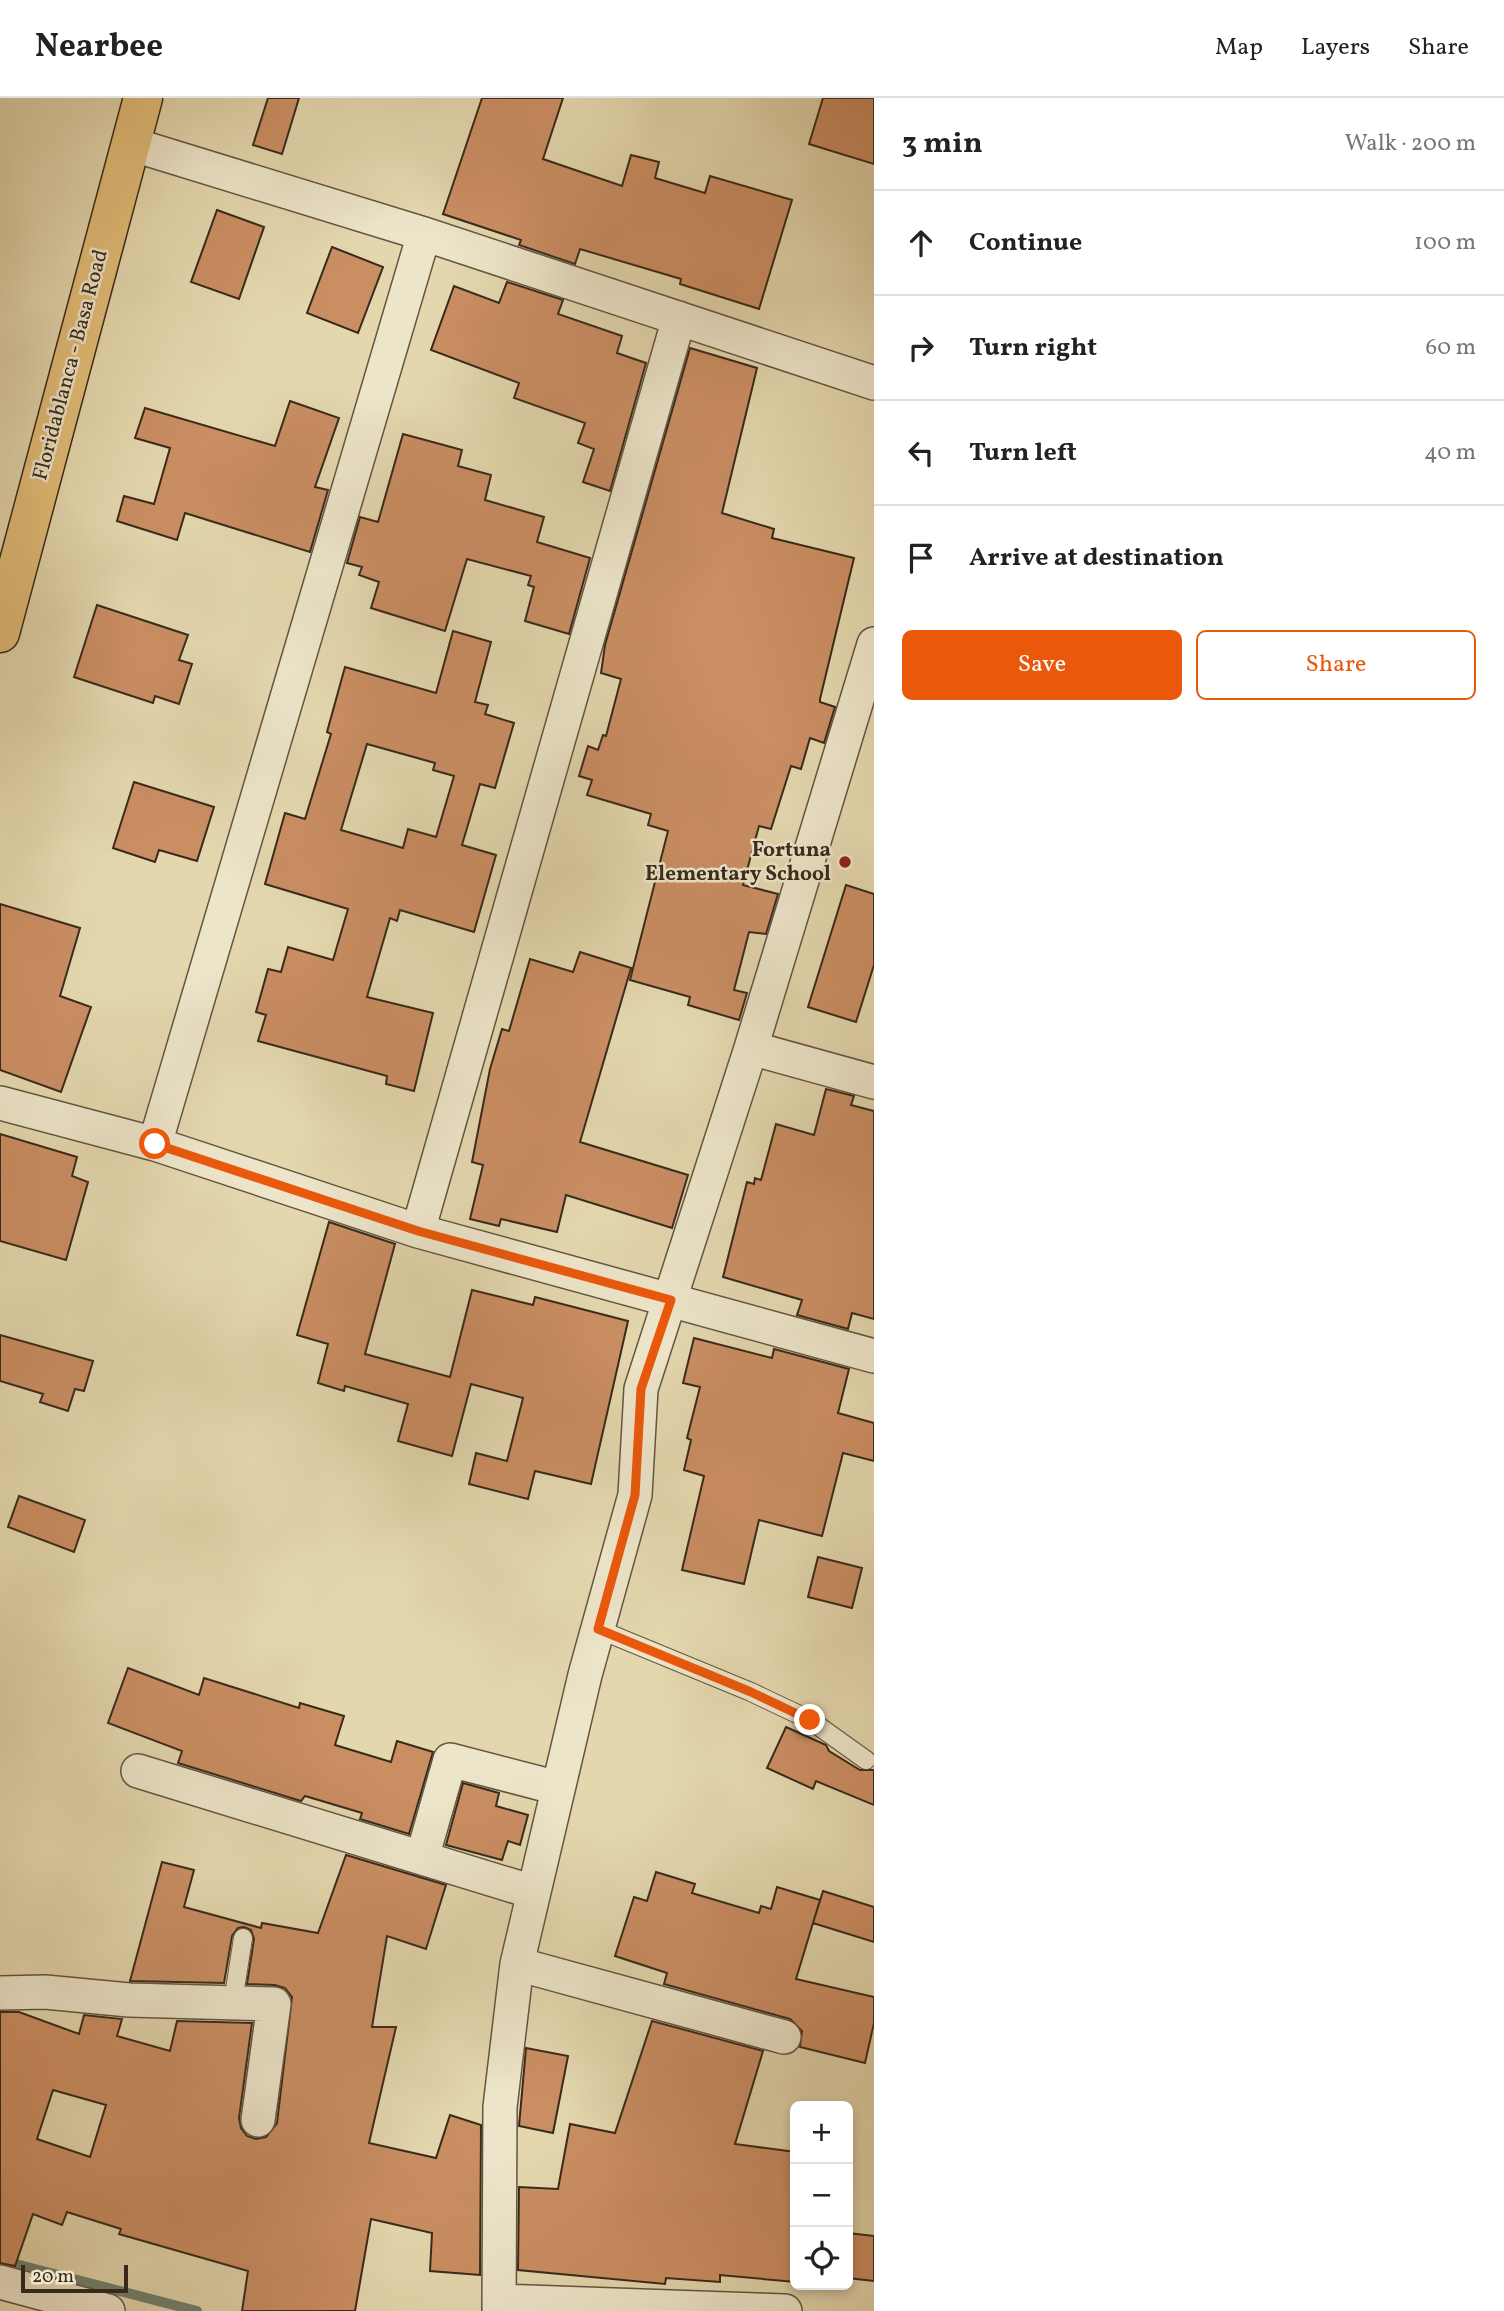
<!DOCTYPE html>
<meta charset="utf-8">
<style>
:root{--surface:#fff;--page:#f6f6f6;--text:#222;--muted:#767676;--line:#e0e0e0;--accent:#ea580c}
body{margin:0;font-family:Vollkorn,serif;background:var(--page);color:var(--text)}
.controls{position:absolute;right:21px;bottom:21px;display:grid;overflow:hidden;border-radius:10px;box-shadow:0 4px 10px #0003}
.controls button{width:63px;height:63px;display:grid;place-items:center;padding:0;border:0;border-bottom:2px solid var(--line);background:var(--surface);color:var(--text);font:35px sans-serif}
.scale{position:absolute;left:21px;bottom:18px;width:107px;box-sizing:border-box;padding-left:7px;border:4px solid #382a1b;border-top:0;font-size:19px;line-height:24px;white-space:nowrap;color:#382a1b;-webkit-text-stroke:5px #ede5ca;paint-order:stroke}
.stop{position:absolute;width:21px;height:21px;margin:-16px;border:5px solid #ea580c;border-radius:50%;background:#fff}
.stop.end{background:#ea580c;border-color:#fff;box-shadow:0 2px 7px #0008}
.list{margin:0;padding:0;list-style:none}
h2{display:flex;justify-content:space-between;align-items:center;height:91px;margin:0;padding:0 28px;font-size:30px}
h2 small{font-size:23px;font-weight:400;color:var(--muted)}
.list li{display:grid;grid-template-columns:46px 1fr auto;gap:21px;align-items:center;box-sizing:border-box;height:105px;padding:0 28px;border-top:2px solid var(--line)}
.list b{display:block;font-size:26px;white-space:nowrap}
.list em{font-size:23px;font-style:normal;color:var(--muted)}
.actions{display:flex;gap:14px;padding:21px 28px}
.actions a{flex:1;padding:16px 0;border:2px solid var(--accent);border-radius:10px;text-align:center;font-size:24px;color:var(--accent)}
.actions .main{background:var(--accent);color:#fff}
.icon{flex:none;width:38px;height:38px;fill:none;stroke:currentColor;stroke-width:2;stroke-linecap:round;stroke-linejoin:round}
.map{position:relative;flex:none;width:874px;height:2213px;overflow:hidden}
header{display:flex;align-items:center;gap:42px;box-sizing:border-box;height:98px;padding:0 35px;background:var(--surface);border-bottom:2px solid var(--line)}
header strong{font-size:33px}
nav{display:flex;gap:38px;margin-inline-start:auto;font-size:24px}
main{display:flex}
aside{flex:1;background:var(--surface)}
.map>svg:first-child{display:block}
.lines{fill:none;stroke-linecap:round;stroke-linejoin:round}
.stream{stroke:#708070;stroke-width:10}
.building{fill:#ca8e63;stroke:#382a1b;stroke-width:2;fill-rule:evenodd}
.lane-casing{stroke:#635540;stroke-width:20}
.street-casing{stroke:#635540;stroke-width:36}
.primary-casing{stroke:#382a1b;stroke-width:41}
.lane{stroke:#ede5ca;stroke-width:18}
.street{stroke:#ede5ca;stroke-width:33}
.primary{stroke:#e2bc77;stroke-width:38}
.route{stroke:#ea580c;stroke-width:9}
.poi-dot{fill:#8f2418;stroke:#ede5ca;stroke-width:2.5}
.labels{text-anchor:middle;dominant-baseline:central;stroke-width:5;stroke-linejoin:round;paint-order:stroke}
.street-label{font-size:21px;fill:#382a1b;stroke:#ede5ca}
.poi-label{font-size:21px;font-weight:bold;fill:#382a1b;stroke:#ede5ca;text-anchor:end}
</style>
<header>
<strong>Nearbee</strong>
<nav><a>Map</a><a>Layers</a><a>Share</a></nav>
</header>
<main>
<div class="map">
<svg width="874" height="2213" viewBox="0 0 874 2213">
<rect width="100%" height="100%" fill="#e4d7ae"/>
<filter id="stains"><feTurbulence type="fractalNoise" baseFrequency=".00286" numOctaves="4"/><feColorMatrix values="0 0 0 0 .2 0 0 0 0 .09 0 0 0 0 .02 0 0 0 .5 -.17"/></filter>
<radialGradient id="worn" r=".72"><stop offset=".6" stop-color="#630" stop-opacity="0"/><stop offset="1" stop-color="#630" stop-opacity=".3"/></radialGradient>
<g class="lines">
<path class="stream" d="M 0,2162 L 197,2213"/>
</g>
<path class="building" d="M 268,0 L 299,0 L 282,56 L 253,47 Z
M 482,0 L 563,0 L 543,61 L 622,88 L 631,57 L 659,64 L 655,80 L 705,95 L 710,78 L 792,102 L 759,211 L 680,186 L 681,181 L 580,151 L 575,166 L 519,147 L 521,142 L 443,116 Z
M 823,0 L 874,0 L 874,66 L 809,46 Z
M 217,112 L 264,129 L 239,201 L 191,184 Z
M 332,149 L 383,169 L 358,235 L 307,215 Z
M 507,184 L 563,202 L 558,216 L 622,238 L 617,255 L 646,265 L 610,393 L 583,384 L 594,351 L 578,345 L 585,325 L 514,300 L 519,285 L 431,252 L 454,188 L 499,205 Z
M 690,250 L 757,270 L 722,415 L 774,431 L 772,440 L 854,460 L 820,601 L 820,604 L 835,609 L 824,645 L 810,640 L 801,671 L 791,668 L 771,731 L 759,728 L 743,787 L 778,796 L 766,836 L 749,834 L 734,892 L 747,895 L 739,922 L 688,907 L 690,899 L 630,882 L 668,733 L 648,727 L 651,716 L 587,697 L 592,682 L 579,678 L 588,648 L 598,652 L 603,637 L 606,638 L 621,581 L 601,575 L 605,547 Z
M 290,303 L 339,320 L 315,389 L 328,392 L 310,454 L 185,415 L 177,442 L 117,423 L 124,398 L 154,406 L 170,350 L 135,340 L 145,310 L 275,348 Z
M 403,336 L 462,352 L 458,368 L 491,377 L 485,402 L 544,419 L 537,444 L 590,460 L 569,536 L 525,523 L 534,489 L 528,487 L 531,478 L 467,461 L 445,533 L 371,510 L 379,484 L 359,477 L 362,469 L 347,465 L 360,419 L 378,424 Z
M 97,507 L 188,537 L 179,562 L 192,566 L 179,606 L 155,598 L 153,605 L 74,579 Z
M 453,533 L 491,544 L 475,604 L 488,607 L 485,616 L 514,625 L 495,690 L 480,686 L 462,747 L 496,757 L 474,834 L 400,812 L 397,823 L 390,820 L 367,899 L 433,915 L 414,993 L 386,986 L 387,978 L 258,943 L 266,917 L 256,914 L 268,871 L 281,874 L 288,849 L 333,862 L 348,811 L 265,786 L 285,715 L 305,721 L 331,636 L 327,634 L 345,569 L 436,595 ZM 367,646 L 435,665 L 433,672 L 454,678 L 436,739 L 408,731 L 403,750 L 341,732 Z
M 134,684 L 214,709 L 197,763 L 159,752 L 155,764 L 113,750 Z
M 846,787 L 874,796 L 874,867 L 856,924 L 808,909 Z
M 0,806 L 80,830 L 60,898 L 91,909 L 61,994 L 0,972 Z
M 580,854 L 631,870 L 580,1044 L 688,1077 L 672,1130 L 566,1097 L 557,1134 L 501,1121 L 499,1128 L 470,1121 L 483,1067 L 472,1064 L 490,971 L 502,931 L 509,933 L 530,861 L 573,874 Z
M 826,991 L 854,998 L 851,1007 L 874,1013 L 874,1221 L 852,1215 L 848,1231 L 797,1217 L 802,1202 L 723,1179 L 747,1084 L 754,1086 L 755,1080 L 761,1082 L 776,1026 L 814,1037 Z
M 0,1036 L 77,1059 L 72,1078 L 88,1084 L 66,1162 L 0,1143 Z
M 329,1124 L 395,1146 L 365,1256 L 450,1279 L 472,1192 L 533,1207 L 535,1199 L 628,1223 L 591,1386 L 535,1373 L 528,1401 L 469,1386 L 476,1355 L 507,1363 L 523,1300 L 471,1286 L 452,1358 L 398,1343 L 408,1306 L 345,1288 L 344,1293 L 318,1285 L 328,1246 L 297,1237 Z
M 0,1237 L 93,1263 L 84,1293 L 75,1291 L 68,1313 L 40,1304 L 43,1296 L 0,1283 Z
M 694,1240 L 772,1260 L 774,1251 L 849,1271 L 838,1315 L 874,1325 L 874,1363 L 843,1355 L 822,1438 L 759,1422 L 744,1486 L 682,1472 L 704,1378 L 684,1372 L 691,1342 L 687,1340 L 700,1289 L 683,1285 Z
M 19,1398 L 85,1422 L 74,1454 L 8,1429 Z
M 818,1459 L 862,1470 L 852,1510 L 808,1499 Z
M 128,1570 L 199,1597 L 204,1580 L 299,1610 L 300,1605 L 344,1618 L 335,1647 L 391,1664 L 397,1643 L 433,1654 L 409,1736 L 360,1721 L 362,1715 L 305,1698 L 301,1703 L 178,1665 L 182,1653 L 108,1625 Z
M 786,1629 L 826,1647 L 829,1653 L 860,1672 L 874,1672 L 874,1707 L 816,1683 L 813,1691 L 767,1670 Z
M 463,1685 L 499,1695 L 496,1708 L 528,1717 L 520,1747 L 508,1743 L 502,1762 L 446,1747 Z
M 346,1757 L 446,1787 L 426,1851 L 387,1838 L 372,1929 L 396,1929 L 369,2045 L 436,2060 L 450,2017 L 481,2027 L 480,2177 L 430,2173 L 432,2135 L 371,2121 L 355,2213 L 242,2213 L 248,2173 L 119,2136 L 121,2131 L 67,2114 L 62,2127 L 33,2116 L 15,2168 L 0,2165 L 0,1914 L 19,1914 L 79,1936 L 84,1917 L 122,1921 L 117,1938 L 170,1953 L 177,1923 L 252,1925 L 239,2020 L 241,2030 L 247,2038 L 256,2041 L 266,2039 L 277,2025 L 292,1899 L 285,1890 L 275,1887 L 247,1886 L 254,1841 L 251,1832 L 244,1829 L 238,1830 L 232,1838 L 224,1885 L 130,1883 L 162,1764 L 194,1772 L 184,1809 L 261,1830 L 262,1825 L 318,1835 ZM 53,1992 L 106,2007 L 90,2059 L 37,2041 Z
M 656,1774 L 695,1786 L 692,1795 L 759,1815 L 761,1808 L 771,1811 L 777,1789 L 820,1802 L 796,1881 L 874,1899 L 874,1925 L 865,1965 L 800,1949 L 802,1933 L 790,1921 L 664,1886 L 667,1875 L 615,1858 L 634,1799 L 647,1803 Z
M 823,1793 L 874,1809 L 874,1844 L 813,1825 Z
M 652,1923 L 763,1953 L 735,2046 L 795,2054 L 795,2184 L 720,2177 L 720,2184 L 666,2180 L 665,2186 L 518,2172 L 519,2089 L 558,2091 L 570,2026 L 615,2035 Z
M 526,1950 L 568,1958 L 553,2035 L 519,2028 Z
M 848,2135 L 874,2138 L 874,2183 L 848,2180 Z"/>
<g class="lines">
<defs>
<path id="lane" d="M 598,1531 L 751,1594 L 810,1622 L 866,1662
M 233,1904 L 243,1840"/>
<path id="street" d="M 131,46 L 424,136 L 874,285
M 751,950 L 874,984
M 0,1005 L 155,1046 L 418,1133 L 874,1258
M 155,1046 L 424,136
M 418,1133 L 679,220
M 138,1673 L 533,1794
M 422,1760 L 450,1662 L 558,1690
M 517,1866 L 784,1939
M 0,1895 L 45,1894 L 129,1902 L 274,1906 L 258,2022
M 0,2184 L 108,2213
M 499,2203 L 785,2213
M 499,2213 L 500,2009 L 517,1866 L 585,1577 L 635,1397 L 641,1291 L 751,950 L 874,546"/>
<path id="primary" d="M 0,535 L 143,0"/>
</defs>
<use href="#lane" class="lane-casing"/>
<use href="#street" class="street-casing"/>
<use href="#primary" class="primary-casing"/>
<use href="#lane" class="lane"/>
<use href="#street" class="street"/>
<use href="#primary" class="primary"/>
</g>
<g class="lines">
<path class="route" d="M 155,1046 L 418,1133 L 671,1202 L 641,1291 L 635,1397 L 598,1531 L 751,1594 L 810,1622"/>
</g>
<circle class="poi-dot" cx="845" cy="764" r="7"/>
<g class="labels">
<g class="street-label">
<text transform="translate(71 267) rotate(-75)">Floridablanca - Basa Road</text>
</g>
<g class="poi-label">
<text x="831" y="752">Fortuna<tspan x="831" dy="24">Elementary School</tspan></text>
</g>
</g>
<rect width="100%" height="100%" filter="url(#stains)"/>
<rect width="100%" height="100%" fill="url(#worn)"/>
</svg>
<div class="controls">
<button>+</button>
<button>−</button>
<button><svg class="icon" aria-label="locate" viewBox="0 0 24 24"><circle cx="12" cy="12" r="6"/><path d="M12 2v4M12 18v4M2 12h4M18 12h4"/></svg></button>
</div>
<div class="scale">20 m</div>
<div class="stop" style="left:155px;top:1046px"></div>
<div class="stop end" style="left:810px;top:1622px"></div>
</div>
<aside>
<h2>3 min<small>Walk · 200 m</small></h2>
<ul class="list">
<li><svg class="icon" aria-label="ahead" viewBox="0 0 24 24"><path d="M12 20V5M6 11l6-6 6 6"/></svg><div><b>Continue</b></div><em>100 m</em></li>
<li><svg class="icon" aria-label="right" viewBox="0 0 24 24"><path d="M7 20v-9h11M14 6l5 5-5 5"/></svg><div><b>Turn right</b></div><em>60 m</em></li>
<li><svg class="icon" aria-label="left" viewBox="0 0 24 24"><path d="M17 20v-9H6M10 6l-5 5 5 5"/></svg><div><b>Turn left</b></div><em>40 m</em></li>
<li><svg class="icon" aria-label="arrive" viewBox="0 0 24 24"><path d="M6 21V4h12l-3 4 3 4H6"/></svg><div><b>Arrive at destination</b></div></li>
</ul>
<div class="actions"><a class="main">Save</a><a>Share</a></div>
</aside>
</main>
